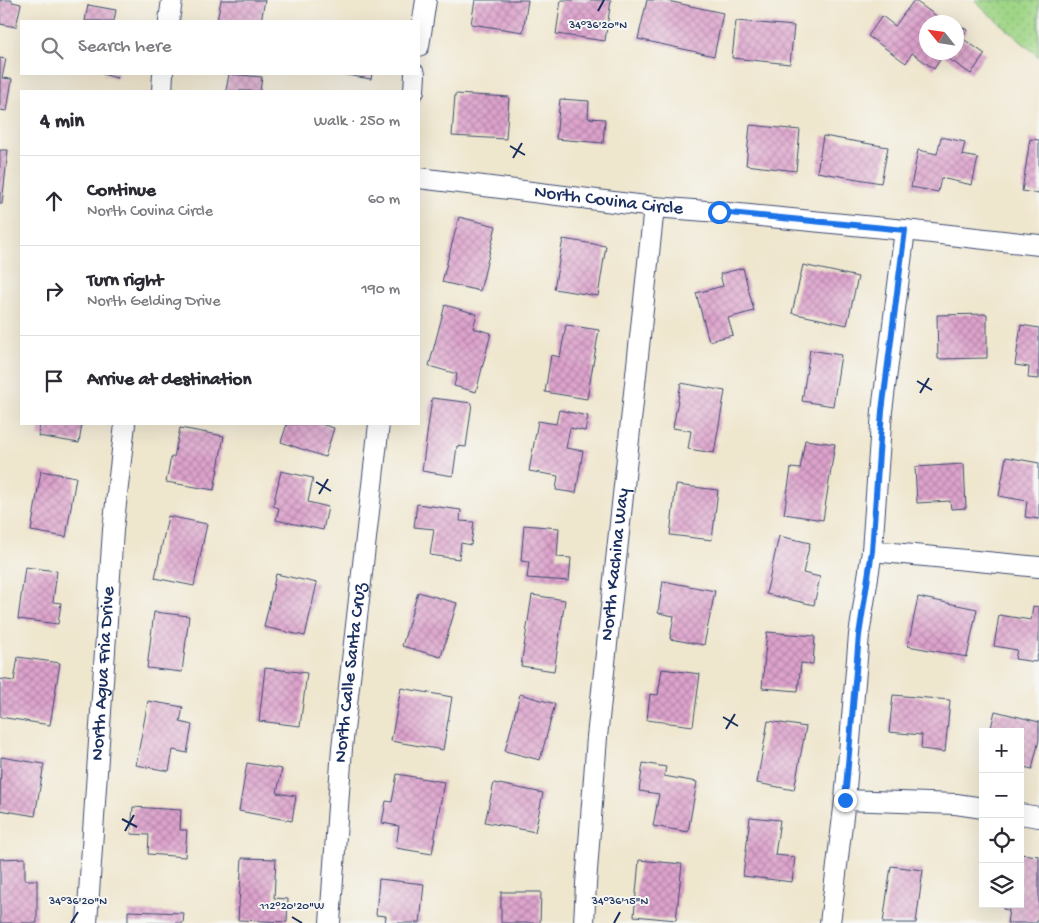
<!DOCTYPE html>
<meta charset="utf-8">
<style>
:root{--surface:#fff;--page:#f7f7f7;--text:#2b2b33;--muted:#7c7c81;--line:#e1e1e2}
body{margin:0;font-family:"Gochi Hand",sans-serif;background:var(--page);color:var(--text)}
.controls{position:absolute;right:15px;bottom:15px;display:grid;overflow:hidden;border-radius:0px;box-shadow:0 5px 20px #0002}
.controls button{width:45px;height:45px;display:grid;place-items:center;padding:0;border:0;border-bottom:1px solid var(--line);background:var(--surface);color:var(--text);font:25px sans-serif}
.compass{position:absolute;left:919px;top:15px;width:45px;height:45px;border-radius:50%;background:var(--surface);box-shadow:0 5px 20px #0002;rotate:300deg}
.stop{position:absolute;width:15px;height:15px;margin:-11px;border:4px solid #1a73e8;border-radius:50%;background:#fff}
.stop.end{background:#1a73e8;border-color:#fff;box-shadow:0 1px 5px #0008}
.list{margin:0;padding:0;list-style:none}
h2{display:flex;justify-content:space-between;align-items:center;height:65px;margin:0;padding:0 20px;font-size:21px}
h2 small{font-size:16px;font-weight:400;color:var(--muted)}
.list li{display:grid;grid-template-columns:32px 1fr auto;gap:15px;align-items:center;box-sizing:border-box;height:90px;padding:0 20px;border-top:1px solid var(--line)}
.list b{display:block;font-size:19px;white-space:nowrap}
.list p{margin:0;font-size:16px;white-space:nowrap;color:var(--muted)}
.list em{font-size:16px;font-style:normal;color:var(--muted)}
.icon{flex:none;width:28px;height:28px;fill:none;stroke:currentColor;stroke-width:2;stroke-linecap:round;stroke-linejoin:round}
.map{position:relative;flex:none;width:1039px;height:923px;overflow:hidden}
.search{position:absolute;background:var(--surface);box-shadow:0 5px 20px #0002;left:20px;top:20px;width:400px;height:55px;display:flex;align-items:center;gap:12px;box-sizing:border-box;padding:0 18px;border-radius:0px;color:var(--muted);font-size:19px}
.panel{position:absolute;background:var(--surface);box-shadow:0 5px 20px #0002;left:20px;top:90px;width:400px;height:335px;border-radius:0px}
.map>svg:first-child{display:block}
.park{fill:url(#park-dots);stroke:#5d8272}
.building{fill:url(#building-cross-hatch)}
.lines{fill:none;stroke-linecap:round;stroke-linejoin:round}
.street-casing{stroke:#3b4a6f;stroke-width:22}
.street{stroke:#fff;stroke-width:20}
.route{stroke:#1a73e8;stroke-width:6}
.ticks{fill:none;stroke:#1b2f5e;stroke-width:2}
.labels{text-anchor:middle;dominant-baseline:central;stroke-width:4;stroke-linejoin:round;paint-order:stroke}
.street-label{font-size:19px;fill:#1b2f5e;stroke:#f6f6f2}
.ticks-label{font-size:12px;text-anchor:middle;fill:#1b2f5e;stroke:#f6f6f2;stroke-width:4;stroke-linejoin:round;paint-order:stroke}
</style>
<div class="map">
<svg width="1039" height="923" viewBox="0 0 1039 923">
<defs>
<pattern id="park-dots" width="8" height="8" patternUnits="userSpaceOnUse" patternTransform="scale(1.25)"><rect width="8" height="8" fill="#9fd586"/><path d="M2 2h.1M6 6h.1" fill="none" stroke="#88b776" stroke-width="1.8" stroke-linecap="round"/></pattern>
<pattern id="building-cross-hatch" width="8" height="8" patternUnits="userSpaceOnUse" patternTransform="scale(1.25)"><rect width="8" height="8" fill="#dea3cc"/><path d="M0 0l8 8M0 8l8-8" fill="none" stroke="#b385a9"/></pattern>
</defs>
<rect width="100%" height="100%" fill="#f6f6f2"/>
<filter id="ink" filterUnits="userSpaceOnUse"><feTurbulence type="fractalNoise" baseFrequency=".02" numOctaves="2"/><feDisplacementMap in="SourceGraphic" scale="10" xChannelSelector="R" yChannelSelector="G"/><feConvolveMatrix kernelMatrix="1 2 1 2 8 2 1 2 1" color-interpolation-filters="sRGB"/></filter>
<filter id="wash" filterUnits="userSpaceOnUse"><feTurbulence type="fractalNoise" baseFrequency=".0096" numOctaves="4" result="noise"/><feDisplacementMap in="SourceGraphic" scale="20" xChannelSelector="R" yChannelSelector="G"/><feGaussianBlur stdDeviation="1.12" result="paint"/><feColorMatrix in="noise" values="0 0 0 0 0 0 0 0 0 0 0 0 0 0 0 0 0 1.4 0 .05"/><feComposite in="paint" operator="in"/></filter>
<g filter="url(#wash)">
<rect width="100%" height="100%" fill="#efe6ce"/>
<path class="park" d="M 975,0 L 1039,0 L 1039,57 L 981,7 Z"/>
<g id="blocks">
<path class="building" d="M 0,0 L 12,0 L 12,2 L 21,4 L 16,27 L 0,24 Z
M 221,0 L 265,0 L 261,21 L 217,21 Z
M 475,0 L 528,0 L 523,32 L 471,24 Z
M 561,0 L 611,0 L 605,41 L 556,34 Z
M 647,0 L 663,0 L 723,13 L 714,56 L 638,39 Z
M 914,0 L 945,22 L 926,22 L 926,52 L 956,52 L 956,22 L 949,22 L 951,19 L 967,30 L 962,38 L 985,54 L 971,74 L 943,55 L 934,69 L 912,53 L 906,63 L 868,36 L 882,16 L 895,26 Z
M 88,5 L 116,10 L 114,21 L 85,21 Z
M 736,21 L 794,26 L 790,64 L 732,58 Z
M 0,58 L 6,59 L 2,78 L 12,79 L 7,111 L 0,110 Z
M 102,74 L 118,74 L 117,78 Z
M 229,74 L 262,77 L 260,91 L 226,91 Z
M 340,74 L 372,74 L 371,79 Z
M 455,94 L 509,97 L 506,139 L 452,136 Z
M 560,99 L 589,101 L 588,118 L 605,119 L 603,143 L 556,139 Z
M 750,125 L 800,130 L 796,171 L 746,165 Z
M 823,136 L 888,147 L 881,183 L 817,172 Z
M 941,137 L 965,142 L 962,155 L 978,158 L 972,185 L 941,178 L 938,192 L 911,187 L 918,150 L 937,154 Z
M 1030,139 L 1039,140 L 1039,194 L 1022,191 Z
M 0,150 L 8,150 L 2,204 L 0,204 Z
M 459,217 L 496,226 L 480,291 L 442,282 Z
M 563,239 L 606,246 L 598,296 L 554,289 Z
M 803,265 L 858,277 L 847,325 L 792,313 Z
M 743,268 L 754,311 L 728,318 L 733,335 L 709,341 L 696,293 L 723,286 L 720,274 Z
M 445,305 L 477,314 L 473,328 L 491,333 L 476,392 L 454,386 L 457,374 L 429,366 Z
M 987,314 L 987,358 L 938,359 L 937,315 Z
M 566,325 L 599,330 L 587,399 L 545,392 L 551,355 L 560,357 Z
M 1021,325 L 1039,328 L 1039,379 L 1028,378 L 1029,367 L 1015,365 Z
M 810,350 L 841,355 L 833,406 L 802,401 Z
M 681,383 L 725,391 L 714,453 L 688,449 L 691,431 L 673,428 Z
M 432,398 L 472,403 L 466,447 L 457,446 L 453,476 L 422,471 Z
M 559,410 L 588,416 L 585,431 L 570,428 L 566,448 L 583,451 L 576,493 L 556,490 L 558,476 L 529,471 L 538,421 L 556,424 Z
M 40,424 L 82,424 L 79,443 L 38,436 Z
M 287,424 L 321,424 L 334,428 L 325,457 L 281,442 Z
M 180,428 L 224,436 L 214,490 L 166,482 L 171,457 L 174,457 Z
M 805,440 L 835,444 L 823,520 L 784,514 L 791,468 L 800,469 Z
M 1006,457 L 1039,463 L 1039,519 L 1025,517 L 1027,501 L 999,496 Z
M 964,464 L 966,508 L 951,509 L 950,501 L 917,503 L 915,467 Z
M 41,471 L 76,477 L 66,537 L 31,531 Z
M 281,471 L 313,478 L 308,502 L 328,507 L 323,530 L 276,520 L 279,508 L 273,506 Z
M 676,485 L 718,490 L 712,540 L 670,535 Z
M 417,504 L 461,510 L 460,521 L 474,522 L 471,545 L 461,543 L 459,559 L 430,555 L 434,529 L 414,527 Z
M 168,516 L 207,524 L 194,586 L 155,578 Z
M 524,525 L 559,528 L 557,557 L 571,558 L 569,581 L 527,578 L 529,562 L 521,561 Z
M 779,536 L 810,543 L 803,573 L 820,577 L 814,605 L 766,594 Z
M 25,567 L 57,571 L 53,602 L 61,603 L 58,624 L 18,619 Z
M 276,574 L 317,583 L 305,636 L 264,627 Z
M 663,581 L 715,591 L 704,645 L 670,639 L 674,616 L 658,613 Z
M 418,592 L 457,603 L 441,657 L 402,646 Z
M 532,595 L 565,600 L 554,671 L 521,666 Z
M 918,597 L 977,609 L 967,657 L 908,646 Z
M 1033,606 L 1039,607 L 1039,650 L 1036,662 L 1015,659 L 1017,650 L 994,646 L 999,615 L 1031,620 Z
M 154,612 L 189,616 L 182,672 L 147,668 Z
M 767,632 L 815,636 L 813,664 L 801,663 L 798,691 L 762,688 Z
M 18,657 L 60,663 L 50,725 L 0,717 L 0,679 L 14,681 Z
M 265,668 L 307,673 L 300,726 L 259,721 Z
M 662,669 L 700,674 L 693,726 L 647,720 L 650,694 L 658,695 Z
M 401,688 L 452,697 L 443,750 L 391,741 Z
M 520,694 L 555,704 L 540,760 L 505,751 Z
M 893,695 L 950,700 L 945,752 L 921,749 L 922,735 L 889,732 Z
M 148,701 L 183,707 L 180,722 L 192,725 L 187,753 L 173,750 L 169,771 L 136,765 Z
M 995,711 L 1039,722 L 1039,740 L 1032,769 L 1020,766 L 1020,732 L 990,732 Z
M 768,721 L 806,727 L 794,790 L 757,783 Z
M 1,757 L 44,764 L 35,816 L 0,810 Z
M 247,763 L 282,769 L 277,793 L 296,796 L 292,821 L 239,811 Z
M 643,763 L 666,767 L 664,776 L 697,782 L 688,832 L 653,826 L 659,794 L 639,791 Z
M 397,774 L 444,782 L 432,854 L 396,848 L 399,826 L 382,823 L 386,801 L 392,802 Z
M 494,783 L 543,793 L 535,832 L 485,822 Z
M 133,807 L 181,810 L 180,830 L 187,830 L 185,857 L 148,854 L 149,835 L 131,834 Z
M 750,817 L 780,820 L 775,855 L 795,857 L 792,882 L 743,876 Z
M 1020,854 L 1039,856 L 1039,903 L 1037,923 L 1007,923 L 1009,910 L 1003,909 L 1003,904 L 1020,904 Z
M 25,858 L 25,880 L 37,880 L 37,923 L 0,923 L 0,859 Z
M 242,858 L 276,859 L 274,898 L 288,899 L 287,922 L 238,920 Z
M 639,860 L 682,864 L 676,920 L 634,916 Z
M 891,866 L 923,870 L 916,923 L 883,923 Z
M 379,879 L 424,884 L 420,923 L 385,923 L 386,916 L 376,915 Z
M 501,892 L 541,892 L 540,923 L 501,923 Z
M 128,911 L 184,913 L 183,923 L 128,923 Z"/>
</g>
</g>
<g filter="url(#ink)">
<use href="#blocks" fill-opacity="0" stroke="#3b4a6f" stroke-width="1"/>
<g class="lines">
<defs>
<g id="street">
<path d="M 169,21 L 172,0"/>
<path d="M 419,46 L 426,0"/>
<path d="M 162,91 L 163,74"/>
<path d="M 414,91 L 415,74"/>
<path id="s1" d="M 419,178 L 654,207 L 719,212 L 905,230 L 1039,245"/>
<path d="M 872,551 L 1039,567"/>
<path d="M 845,800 L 956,804 L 983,808"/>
<path d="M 1020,814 L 1039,817"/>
<path id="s2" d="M 87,923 L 113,530 L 125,424"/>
<path id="s3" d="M 330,923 L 342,748 L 379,424"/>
<path id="s4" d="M 584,923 L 586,884 L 597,737 L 654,207"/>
<path d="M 830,923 L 845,800 L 859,635 L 872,551 L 882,411 L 905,230"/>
</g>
</defs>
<use href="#street" class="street-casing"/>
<use href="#street" class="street"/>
</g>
</g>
<g class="lines" filter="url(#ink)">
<path class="route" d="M 719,212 L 905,230 L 882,411 L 872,551 L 859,635 L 845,800"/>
</g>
<path class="ticks" d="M 598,11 L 604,0M 510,146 L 525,155M 513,158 L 522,143M 917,381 L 932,390M 920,393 L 929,378M 316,482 L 331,491M 319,494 L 328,479M 723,717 L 738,726M 726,729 L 735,714M 122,819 L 137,827M 125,831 L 134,815M 292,917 L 302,923M 71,923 L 78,912M 614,923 L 620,912"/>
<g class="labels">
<g class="street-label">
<text stroke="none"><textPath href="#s1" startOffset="191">North Covina Circle</textPath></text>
<text stroke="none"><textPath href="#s4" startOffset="360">North Kachina Way</textPath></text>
<text stroke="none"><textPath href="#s2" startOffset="250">North Agua Fria Drive</textPath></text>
<text stroke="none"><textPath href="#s3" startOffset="251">North Calle Santa Cruz</textPath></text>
</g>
</g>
<g class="ticks-label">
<text x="598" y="28">34°36'20"N</text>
<text x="78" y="904">34°36'20"N</text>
<text x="620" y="904">34°36'15"N</text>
<text x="292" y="909">112°20'20"W</text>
</g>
</svg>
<div class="controls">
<button>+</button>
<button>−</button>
<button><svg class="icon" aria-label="locate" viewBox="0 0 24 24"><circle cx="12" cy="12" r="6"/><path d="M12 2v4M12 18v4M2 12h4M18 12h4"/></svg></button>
<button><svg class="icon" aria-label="layers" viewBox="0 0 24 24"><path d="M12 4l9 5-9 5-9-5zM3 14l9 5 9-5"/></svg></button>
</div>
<svg class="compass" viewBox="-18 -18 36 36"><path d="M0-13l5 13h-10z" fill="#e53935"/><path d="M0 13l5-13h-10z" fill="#7c7c81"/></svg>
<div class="stop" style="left:719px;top:212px"></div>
<div class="stop end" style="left:845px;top:800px"></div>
<div class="search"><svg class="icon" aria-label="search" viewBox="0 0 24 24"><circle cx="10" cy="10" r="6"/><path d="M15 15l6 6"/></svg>Search here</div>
<section class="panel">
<h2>4 min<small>Walk · 250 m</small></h2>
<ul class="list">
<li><svg class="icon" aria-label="ahead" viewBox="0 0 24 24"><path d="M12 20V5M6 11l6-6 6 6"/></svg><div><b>Continue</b><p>North Covina Circle</p></div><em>60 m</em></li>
<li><svg class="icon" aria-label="right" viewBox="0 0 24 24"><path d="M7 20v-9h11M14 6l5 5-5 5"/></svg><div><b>Turn right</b><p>North Gelding Drive</p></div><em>190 m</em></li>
<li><svg class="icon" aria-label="arrive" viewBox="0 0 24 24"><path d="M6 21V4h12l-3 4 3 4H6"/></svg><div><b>Arrive at destination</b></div></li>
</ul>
</section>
</div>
